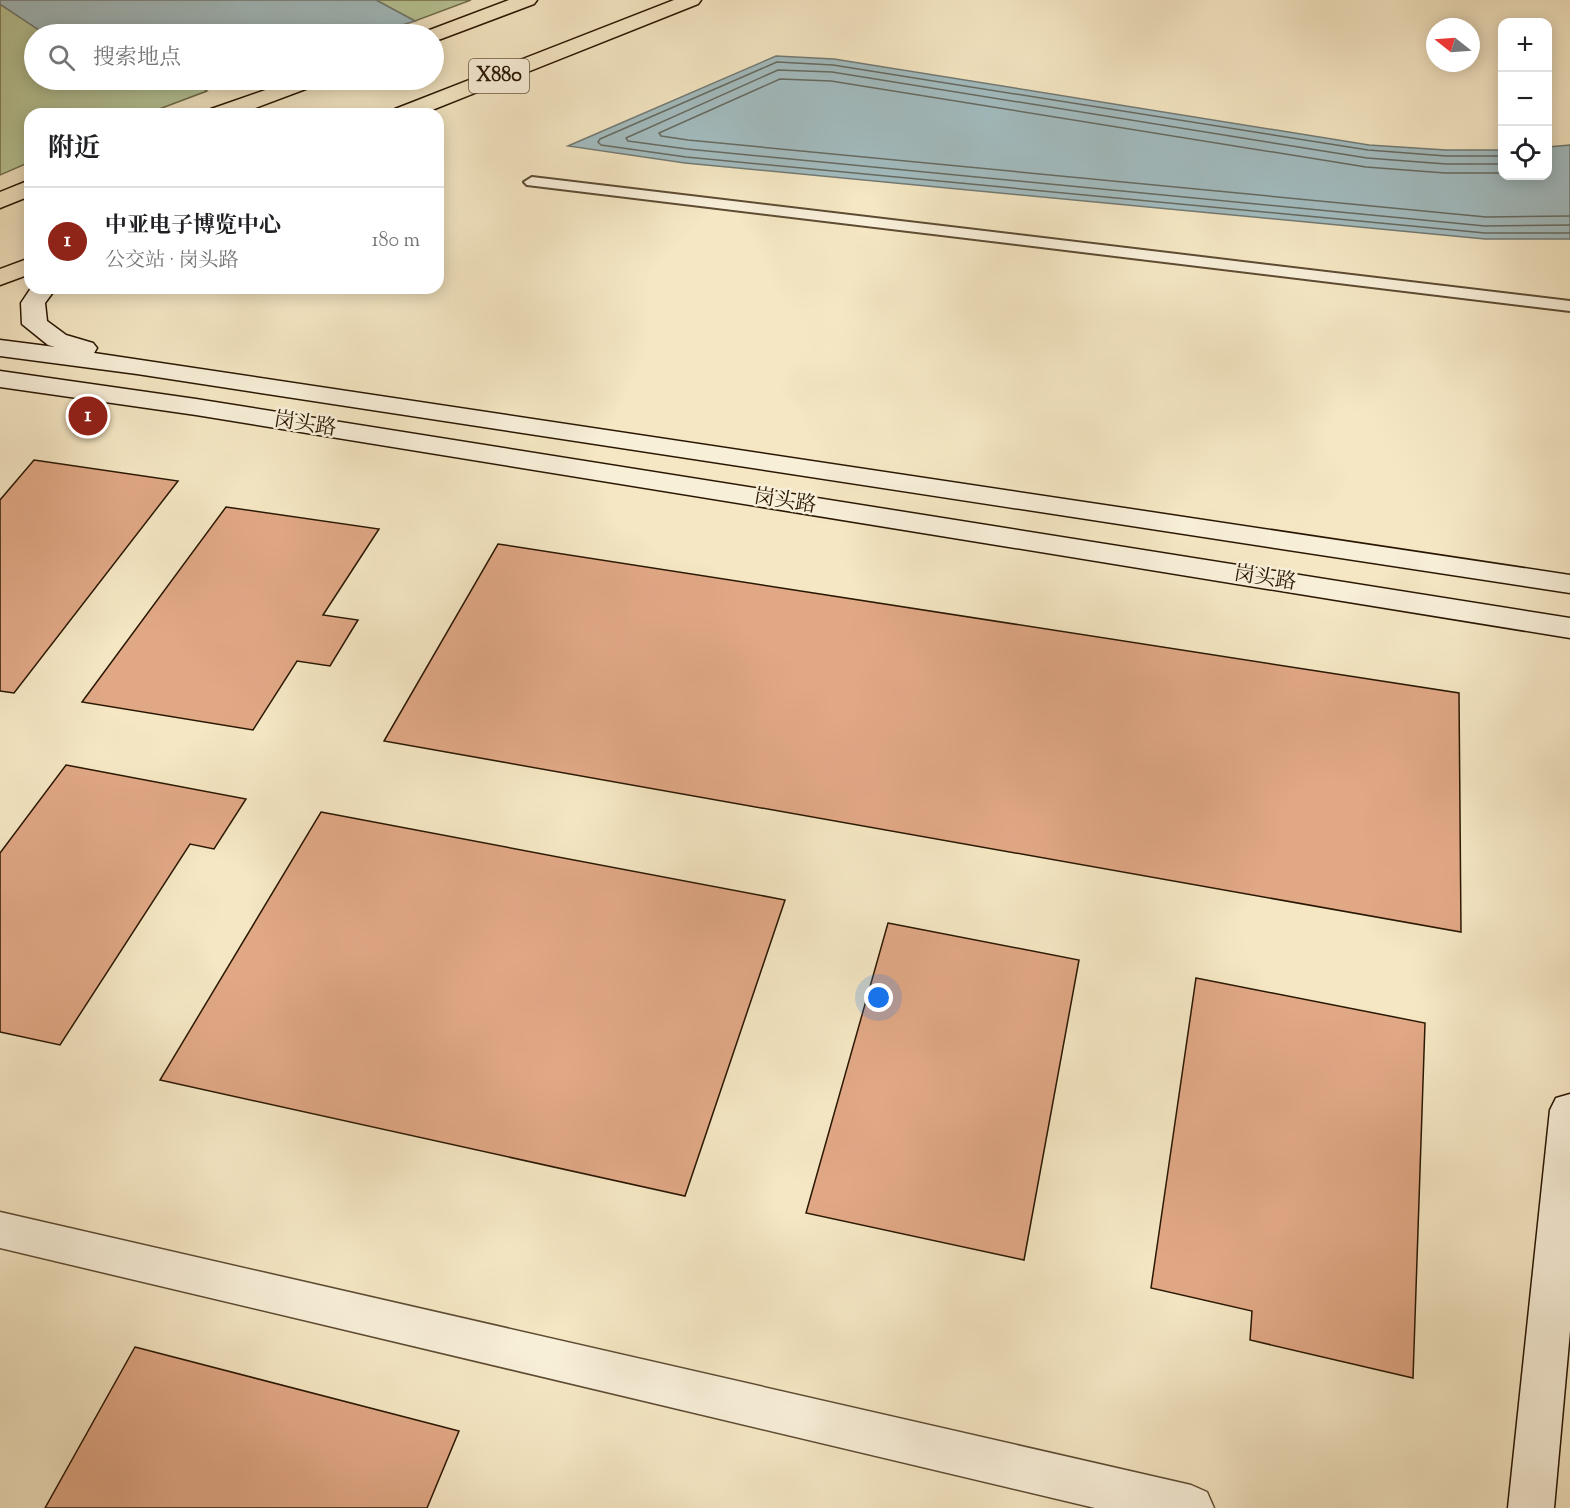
<!DOCTYPE html>
<html lang="zh">
<meta charset="utf-8">
<style>
:root{--surface:#fff;--page:#f2f2f2;--text:#202124;--muted:#757577;--line:#e0e0e0;--accent:#8f2418}
body{margin:0;font-family:"Sorts Mill Goudy","Noto Serif SC",serif;background:var(--page);color:var(--text)}
.controls{position:absolute;right:18px;top:18px;display:grid;overflow:hidden;border-radius:12px;box-shadow:0 3px 15px #0003}
.controls button{width:54px;height:54px;display:grid;place-items:center;padding:0;border:0;border-bottom:2px solid var(--line);background:var(--surface);color:var(--text);font:30px sans-serif}
.compass{position:absolute;left:1426px;top:18px;width:54px;height:54px;border-radius:50%;background:var(--surface);box-shadow:0 3px 15px #0003;rotate:287deg}
.you{position:absolute;left:879px;top:998px;width:21px;height:21px;margin:-15px;border:4px solid #fff;border-radius:50%;background:#1a73e8;box-shadow:0 0 0 9px #1a73e833}
.badge{display:grid;place-items:center;width:39px;height:39px;border-radius:50%;background:var(--accent);color:#fff;font-size:20px;font-weight:700}
.pin{position:absolute;translate:-50% -50%;border:3px solid #fff;box-shadow:0 2px 6px #0006}
.list{margin:0;padding:0;list-style:none}
h2{display:flex;justify-content:space-between;align-items:center;height:78px;margin:0;padding:0 24px;font-size:26px}
h2 small{font-size:20px;font-weight:400;color:var(--muted)}
.list li{display:grid;grid-template-columns:39px 1fr auto;gap:18px;align-items:center;box-sizing:border-box;height:108px;padding:0 24px;border-top:2px solid var(--line)}
.list b{display:block;font-size:22px;white-space:nowrap}
.list p{margin:0;font-size:20px;white-space:nowrap;color:var(--muted)}
.list em{font-size:20px;font-style:normal;color:var(--muted)}
.icon{flex:none;width:33px;height:33px;fill:none;stroke:currentColor;stroke-width:2;stroke-linecap:round;stroke-linejoin:round}
.map{position:relative;flex:none;width:1570px;height:1508px;overflow:hidden}
.search{position:absolute;background:var(--surface);box-shadow:0 3px 15px #0003;left:24px;top:24px;width:420px;height:66px;display:flex;align-items:center;gap:15px;box-sizing:border-box;padding:0 21px;border-radius:33px;color:var(--muted);font-size:22px}
.panel{position:absolute;background:var(--surface);box-shadow:0 3px 15px #0003;left:24px;top:108px;width:420px;height:186px;border-radius:18px}
.map>svg:first-child{display:block}
.green{fill:#b8c697;stroke:#716e4c;stroke-width:1.5}
.water{fill:#a2bcc0;stroke:#727a74;stroke-width:1.5}
.lines{fill:none;stroke-linecap:round;stroke-linejoin:round}
.shore{stroke:#666a61;stroke-width:1.5}
.building{fill:#e1a886;stroke:#2a1702;stroke-width:1.5}
.lane-casing{stroke:#5d4b32;stroke-width:4}
.street-casing{stroke:#5d4b32;stroke-width:3}
.secondary-casing{stroke:#2a1702;stroke-width:3}
.primary-casing{stroke:#2a1702;stroke-width:3}
.lane{fill:#f8efd9;fill-rule:evenodd}
.street{fill:#f8efd9;fill-rule:evenodd}
.secondary{fill:#f8efd9;fill-rule:evenodd}
.primary{fill:#f5e7c4;fill-rule:evenodd}
.labels{text-anchor:middle;dominant-baseline:central;stroke-width:5;stroke-linejoin:round;paint-order:stroke}
.shield{fill:#f8efd9;stroke:#685842;stroke-width:1.5}
.shield-label{font-size:20px;font-weight:bold;fill:#2a1702}
.street-label{font-size:21px;fill:#2a1702;stroke:#f8efd9}
</style>
<div class="map">
<svg width="1570" height="1508" viewBox="0 0 1570 1508">
<rect width="100%" height="100%" fill="#f5e7c4"/>
<filter id="stains"><feTurbulence type="fractalNoise" baseFrequency=".00333" numOctaves="4"/><feColorMatrix values="0 0 0 0 .2 0 0 0 0 .09 0 0 0 0 .02 0 0 0 .5 -.17"/></filter>
<radialGradient id="worn" r=".72"><stop offset=".6" stop-color="#630" stop-opacity="0"/><stop offset="1" stop-color="#630" stop-opacity=".3"/></radialGradient>
<path class="green" d="M 376,0 L 471,0 L 415,21 Z
M 0,4 L 45,34 L 34,34 L 34,80 L 189,80 L 207,91 L 146,114 L 30,114 L 30,162 L 0,175 Z"/>
<path class="water" d="M 0,0 L 376,0 L 415,21 L 374,34 L 45,34 L 0,4 Z
M 776,56 L 834,59 L 1369,145 L 1446,150 L 1502,150 L 1502,176 L 1548,176 L 1548,147 L 1570,145 L 1570,239 L 1485,239 L 685,163 L 568,146 Z"/>
<g class="lines">
<path class="shore" d="M 1502,156 L 1446,156 L 1368,150 L 833,65 L 777,62 L 600,139 L 598,142 L 601,145 L 686,157 L 1485,233 L 1570,233
M 1502,164 L 1446,164 L 1367,158 L 832,72 L 778,70 L 626,138 L 628,141 L 687,149 L 1485,226 L 1570,225
M 1502,173 L 1445,173 L 1366,167 L 831,81 L 780,79 L 659,133 L 661,136 L 688,140 L 1486,217 L 1570,216"/>
</g>
<path class="building" d="M 34,460 L 178,481 L 14,693 L 0,691 L 0,500 Z
M 226,507 L 379,529 L 323,615 L 358,620 L 330,666 L 297,661 L 253,730 L 82,702 Z
M 498,544 L 1459,693 L 1461,932 L 384,741 Z
M 66,765 L 246,799 L 214,849 L 190,844 L 60,1045 L 0,1032 L 0,853 Z
M 321,812 L 785,900 L 685,1196 L 160,1080 Z
M 888,923 L 1079,960 L 1024,1260 L 806,1213 Z
M 1196,978 L 1425,1023 L 1413,1378 L 1250,1340 L 1252,1311 L 1151,1288 Z
M 135,1347 L 459,1431 L 427,1508 L 45,1508 Z"/>
<g class="lines">
<defs>
<path id="lane" d="M 532,177 L 1570,301 L 1570,311 L 527,185 L 524,182 Z"/>
<path id="street" d="M 0,1212 L 1191,1485 L 1207,1492 L 1214,1508 L 1095,1508 L 0,1248 Z"/>
<path id="secondary" d="M 31,288 L 56,288 L 45,303 L 47,321 L 66,335 L 93,343 L 97,348 L 94,353 L 1570,575 L 1570,593 L 137,374 L 0,356 L 0,340 L 55,347 L 48,345 L 22,324 L 21,303 Z
M 0,371 L 196,399 L 1570,618 L 1570,638 L 196,415 L 0,387 Z
M 1570,1094 L 1570,1331 L 1554,1508 L 1508,1508 L 1550,1110 L 1556,1098 Z"/>
<path id="primary" d="M 509,0 L 537,0 L 534,4 L 441,39 L 434,41 L 434,34 L 424,34 L 427,31 Z
M 674,0 L 701,0 L 698,4 L 422,114 L 392,114 L 395,109 Z
M 294,80 L 322,80 L 319,84 L 239,114 L 208,114 L 211,109 Z
M 30,180 L 30,196 L 0,208 L 0,192 Z
M 30,258 L 30,274 L 0,285 L 0,269 Z"/>
</defs>
<use href="#lane" class="lane-casing"/>
<use href="#street" class="street-casing"/>
<use href="#secondary" class="secondary-casing"/>
<use href="#primary" class="primary-casing"/>
<use href="#lane" class="lane"/>
<use href="#street" class="street"/>
<use href="#secondary" class="secondary"/>
<use href="#primary" class="primary"/>
</g>
<g class="labels">
<rect class="shield" x="469" y="59" width="60" height="34" rx="4.5"/>
<g class="shield-label">
<text x="499" y="76">X880</text>
</g>
<g class="street-label">
<text transform="translate(305 425) rotate(9)">岗头路</text>
<text transform="translate(785 502) rotate(9)">岗头路</text>
<text transform="translate(1265 579) rotate(9)">岗头路</text>
</g>
</g>
<rect width="100%" height="100%" filter="url(#stains)"/>
<rect width="100%" height="100%" fill="url(#worn)"/>
</svg>
<div class="controls">
<button>+</button>
<button>−</button>
<button><svg class="icon" aria-label="locate" viewBox="0 0 24 24"><circle cx="12" cy="12" r="6"/><path d="M12 2v4M12 18v4M2 12h4M18 12h4"/></svg></button>
</div>
<svg class="compass" viewBox="-18 -18 36 36"><path d="M0-13l5 13h-10z" fill="#e53935"/><path d="M0 13l5-13h-10z" fill="#757577"/></svg>
<div class="you"></div>
<div class="pin badge" style="left:88px;top:416px">1</div>
<div class="search"><svg class="icon" aria-label="search" viewBox="0 0 24 24"><circle cx="10" cy="10" r="6"/><path d="M15 15l6 6"/></svg>搜索地点</div>
<section class="panel">
<h2>附近<small></small></h2>
<ul class="list">
<li><span class="badge">1</span><div><b>中亚电子博览中心</b><p>公交站 · 岗头路</p></div><em>180 m</em></li>
</ul>
</section>
</div>
